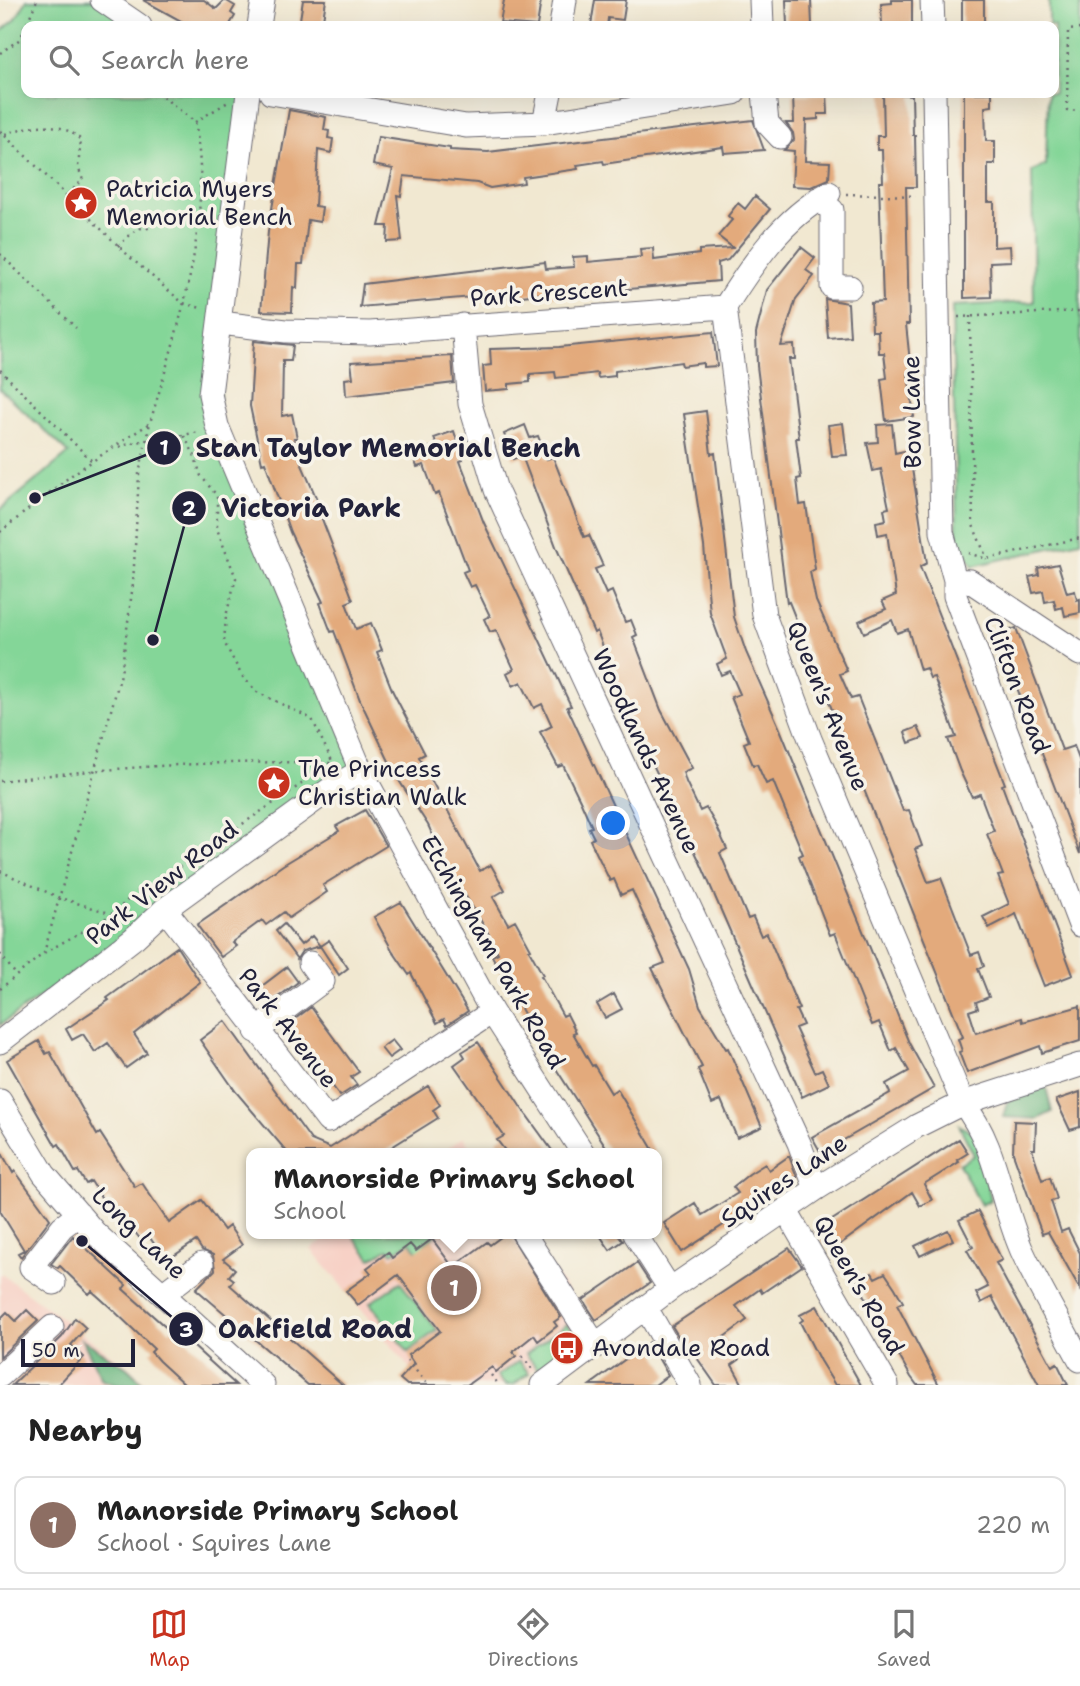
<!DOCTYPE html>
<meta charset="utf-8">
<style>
:root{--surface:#fff;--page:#f2f2f2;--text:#222;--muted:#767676;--line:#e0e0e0;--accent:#c8321e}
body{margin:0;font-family:"Shantell Sans",sans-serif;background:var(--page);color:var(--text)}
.scale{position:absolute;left:21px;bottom:18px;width:114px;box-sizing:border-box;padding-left:7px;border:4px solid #22223b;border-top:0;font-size:19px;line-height:24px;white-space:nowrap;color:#22223b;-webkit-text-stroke:5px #f7f3e8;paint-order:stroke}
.you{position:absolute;left:614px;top:824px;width:24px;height:24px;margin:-18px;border:5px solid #fff;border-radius:50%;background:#1a73e8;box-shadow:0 0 0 10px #1a73e833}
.badge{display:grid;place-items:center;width:46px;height:46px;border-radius:50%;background:var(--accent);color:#fff;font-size:23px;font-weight:700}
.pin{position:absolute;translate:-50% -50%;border:4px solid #fff;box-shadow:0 2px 7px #0006}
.popup{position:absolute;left:246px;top:1148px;width:416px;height:91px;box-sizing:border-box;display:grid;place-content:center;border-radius:14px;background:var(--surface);filter:drop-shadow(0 2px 5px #0005);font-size:23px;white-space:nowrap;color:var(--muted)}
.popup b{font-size:26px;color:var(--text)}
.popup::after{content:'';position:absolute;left:50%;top:100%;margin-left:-14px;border:14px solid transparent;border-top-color:var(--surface)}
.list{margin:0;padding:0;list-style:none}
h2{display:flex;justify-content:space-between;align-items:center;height:91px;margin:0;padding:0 28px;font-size:30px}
h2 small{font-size:23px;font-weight:400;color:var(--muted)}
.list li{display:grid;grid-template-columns:46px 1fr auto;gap:21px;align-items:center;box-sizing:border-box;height:98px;margin:0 14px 14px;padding:0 14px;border:2px solid var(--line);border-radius:14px}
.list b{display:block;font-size:26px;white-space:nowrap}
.list p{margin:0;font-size:23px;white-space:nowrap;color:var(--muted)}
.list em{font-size:23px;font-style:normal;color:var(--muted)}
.icon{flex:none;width:38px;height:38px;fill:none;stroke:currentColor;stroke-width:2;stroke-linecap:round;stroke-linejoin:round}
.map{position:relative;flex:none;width:1080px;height:1385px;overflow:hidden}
.search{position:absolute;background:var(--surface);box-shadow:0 7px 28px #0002;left:21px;right:21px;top:21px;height:77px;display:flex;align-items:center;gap:18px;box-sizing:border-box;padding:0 24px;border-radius:14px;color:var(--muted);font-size:26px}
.sheet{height:203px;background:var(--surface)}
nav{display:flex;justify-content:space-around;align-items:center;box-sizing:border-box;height:98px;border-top:2px solid var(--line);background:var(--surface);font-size:19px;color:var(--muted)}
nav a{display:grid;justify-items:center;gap:4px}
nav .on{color:var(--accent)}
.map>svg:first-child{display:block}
.built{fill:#f7d1c6}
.green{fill:#84d698;stroke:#537c6a;stroke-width:2}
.forest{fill:#6bb780;stroke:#466c5e;stroke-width:2}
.building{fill:#e3aa7b}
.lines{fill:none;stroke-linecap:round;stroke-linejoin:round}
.minor-casing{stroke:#6a6770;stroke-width:25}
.path{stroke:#6a6770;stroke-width:2.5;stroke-dasharray:2 5;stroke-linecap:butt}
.minor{stroke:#fff;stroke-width:23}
.labels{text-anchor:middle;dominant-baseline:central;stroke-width:7;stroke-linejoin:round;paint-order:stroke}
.poi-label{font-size:24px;fill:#22223b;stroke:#f7f3e8;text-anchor:start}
.street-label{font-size:24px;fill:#22223b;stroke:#f7f3e8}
.leader{fill:none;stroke:#22223b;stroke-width:2.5}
.callout-dot{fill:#22223b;stroke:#f7f3e8;stroke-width:2.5}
.mark-label{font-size:21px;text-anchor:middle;font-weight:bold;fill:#fff}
.callout-label{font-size:26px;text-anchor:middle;font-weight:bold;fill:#22223b;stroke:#f7f3e8;stroke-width:7;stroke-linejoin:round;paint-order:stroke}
</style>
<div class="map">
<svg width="1080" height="1385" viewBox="0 0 1080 1385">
<rect width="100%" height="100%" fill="#f7f3e8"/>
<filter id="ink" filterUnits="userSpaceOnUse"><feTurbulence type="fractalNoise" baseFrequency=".0143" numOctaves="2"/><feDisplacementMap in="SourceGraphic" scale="14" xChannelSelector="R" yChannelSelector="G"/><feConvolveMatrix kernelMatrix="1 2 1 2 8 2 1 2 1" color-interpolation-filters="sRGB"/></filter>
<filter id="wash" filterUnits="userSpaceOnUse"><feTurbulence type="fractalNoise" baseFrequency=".00686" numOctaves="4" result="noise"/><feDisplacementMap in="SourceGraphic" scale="28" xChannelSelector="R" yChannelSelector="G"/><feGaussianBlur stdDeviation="1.57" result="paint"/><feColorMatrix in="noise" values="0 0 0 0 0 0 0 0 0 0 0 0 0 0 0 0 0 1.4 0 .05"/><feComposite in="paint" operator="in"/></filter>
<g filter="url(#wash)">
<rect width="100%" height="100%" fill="#f1e8d1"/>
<path class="built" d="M 463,1137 L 474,1153 L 442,1153 Z
M 333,1234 L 529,1234 L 592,1327 L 511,1385 L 424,1385 L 311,1249 Z
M 0,1273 L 128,1367 L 148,1385 L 0,1385 Z"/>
<path class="green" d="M 27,0 L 102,0 L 141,26 L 26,26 L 26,93 L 247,93 L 217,426 L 361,771 L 0,1025 L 0,510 L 69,453 L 0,389 L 0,32 L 15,20 Z
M 1049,0 L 1080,0 L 1080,541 L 973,566 L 957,537 L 952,306 L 1034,302 L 1032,171 L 1046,165 L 1048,93 L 1054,93 L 1054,26 L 1049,26 Z
M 959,1125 L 977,1135 L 991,1200 L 981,1205 L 959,1164 L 974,1155 Z
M 352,1234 L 437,1234 L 425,1244 L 444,1268 L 452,1264 L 456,1270 L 472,1322 L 410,1242 L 393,1253 L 388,1249 L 371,1259 Z
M 400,1282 L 437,1330 L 408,1352 L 370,1303 Z
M 567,1324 L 578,1339 L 538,1369 L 526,1354 Z
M 519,1361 L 529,1373 L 513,1385 L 505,1385 L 497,1376 Z"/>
<path class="forest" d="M 1046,1087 L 1052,1112 L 1038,1119 L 1003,1117 L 1007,1102 L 1018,1094 Z
M 82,1339 L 127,1368 L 145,1385 L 117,1385 L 102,1380 Z"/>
<g id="blocks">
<path class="building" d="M 143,0 L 204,0 L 216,9 L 225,0 L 235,6 L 231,13 L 235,16 L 229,26 L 190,26 Z
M 303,0 L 326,0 L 322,26 L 299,26 Z
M 504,0 L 541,0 L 537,26 L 500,23 Z
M 595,0 L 626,0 L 623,20 L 608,18 L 607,26 L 591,25 Z
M 786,0 L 811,0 L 812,26 L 787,26 Z
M 892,0 L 912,0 L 912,26 L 882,26 L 881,4 L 892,3 Z
M 962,0 L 984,0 L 984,26 L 962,26 Z
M 883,93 L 912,95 L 913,135 L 915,135 L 916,187 L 906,187 L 909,324 L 906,324 L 911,372 L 908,373 L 914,417 L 886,421 L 881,379 L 887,378 L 884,353 L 879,353 L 878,331 L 872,331 L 871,303 L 883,302 L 879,182 L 883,182 L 882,150 L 877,150 L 877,136 L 884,136 Z
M 964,93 L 992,93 L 992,106 L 985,107 L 986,141 L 995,141 L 995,164 L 988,164 L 988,202 L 994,202 L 994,247 L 1010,246 L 1011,261 L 990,262 L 991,297 L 964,298 Z
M 827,94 L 828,114 L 818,114 L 818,119 L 806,120 L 805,161 L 830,162 L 829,179 L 811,187 L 792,186 L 794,151 L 784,150 L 794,140 L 793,133 L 786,123 L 794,123 L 793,95 Z
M 289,110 L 326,117 L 324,130 L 329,131 L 328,138 L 333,139 L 331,153 L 318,150 L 315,206 L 322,207 L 320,222 L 308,220 L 303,264 L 298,264 L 297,288 L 293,287 L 292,312 L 261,311 L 268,232 Z
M 753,120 L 764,150 L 724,153 L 723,147 L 604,164 L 603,161 L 577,165 L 578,169 L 523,177 L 524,183 L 490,188 L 477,183 L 404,176 L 401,196 L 397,195 L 402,241 L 387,242 L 388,226 L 379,226 L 393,169 L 373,165 L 378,137 L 450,148 L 450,150 L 488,152 Z
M 755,196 L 770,209 L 728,260 L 718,263 L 719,281 L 550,296 L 550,293 L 472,301 L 472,297 L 360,307 L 363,284 L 545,262 L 546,269 L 574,267 L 573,257 L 588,256 L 588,262 L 641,257 L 640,249 L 653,248 L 654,260 L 699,254 L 699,250 L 733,248 L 718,236 L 732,220 L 728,216 L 738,203 L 745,209 Z
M 801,247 L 815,258 L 806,270 L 814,276 L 796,299 L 781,346 L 794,345 L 795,359 L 789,359 L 799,438 L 796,438 L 801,478 L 797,479 L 800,505 L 806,504 L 815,569 L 810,572 L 816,601 L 847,671 L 840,674 L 851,699 L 858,697 L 903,811 L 909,810 L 922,846 L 915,849 L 928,882 L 941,878 L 971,955 L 979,952 L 984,966 L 978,969 L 989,997 L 976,1002 L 978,1008 L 969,1011 L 976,1033 L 1022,1018 L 1023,1022 L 1080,1006 L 1080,1041 L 1042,1053 L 1040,1046 L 967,1073 L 959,1052 L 962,1051 L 958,1039 L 963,1037 L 789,602 L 787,603 L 757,366 L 756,333 L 767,290 Z
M 825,299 L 848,303 L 850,336 L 828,338 Z
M 713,332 L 717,366 L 703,367 L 703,363 L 682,366 L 681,362 L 615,371 L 615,376 L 598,378 L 597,373 L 556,378 L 555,372 L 530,374 L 530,382 L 509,384 L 509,389 L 485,391 L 483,366 L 491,365 L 490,349 L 559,347 Z
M 254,341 L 293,345 L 291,361 L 283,361 L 282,416 L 292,414 L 297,438 L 294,438 L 302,465 L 325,518 L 322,519 L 353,600 L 346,603 L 356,629 L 371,623 L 382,650 L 377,652 L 393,692 L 425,754 L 419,757 L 480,871 L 491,865 L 505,890 L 493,897 L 508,924 L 515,920 L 531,949 L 529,950 L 543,975 L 541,976 L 563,1016 L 567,1014 L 576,1032 L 573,1033 L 592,1066 L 594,1065 L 611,1093 L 617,1089 L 655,1153 L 610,1153 L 544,1050 L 492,956 L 498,953 L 487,931 L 446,864 L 428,825 L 396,776 L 360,700 L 334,631 L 331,632 L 320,603 L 323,602 L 290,532 L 265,462 L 262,463 L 250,406 Z
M 452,356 L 454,383 L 346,396 L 345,379 L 353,378 L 351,362 Z
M 706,411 L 711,454 L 715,453 L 734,617 L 746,652 L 780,729 L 909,1043 L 934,1088 L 821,1153 L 812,1137 L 890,1093 L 886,1084 L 909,1071 L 896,1048 L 891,1051 L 879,1022 L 872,1025 L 835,933 L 830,935 L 799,856 L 803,854 L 773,781 L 766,784 L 757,764 L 753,765 L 744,743 L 749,741 L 731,697 L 740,694 L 730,671 L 721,675 L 717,664 L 727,659 L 710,613 L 704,546 L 684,414 Z
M 843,423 L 847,455 L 832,456 L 828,425 Z
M 892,424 L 895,453 L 909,450 L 927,563 L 920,567 L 1005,784 L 1002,785 L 1073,975 L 1044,986 L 1016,914 L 989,928 L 983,917 L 1009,904 L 998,876 L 1003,875 L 987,834 L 994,831 L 980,794 L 972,797 L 960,771 L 948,739 L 956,737 L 934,677 L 930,678 L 926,668 L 920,670 L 908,629 L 897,633 L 892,620 L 864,633 L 859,621 L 886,609 L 882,601 L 896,595 L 887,533 L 878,535 L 876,522 L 886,520 L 884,509 L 889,508 L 881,469 L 873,471 L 867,443 L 878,442 L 877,425 Z
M 525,425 L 530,438 L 538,436 L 547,459 L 553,457 L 584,537 L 589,535 L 603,566 L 595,569 L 606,594 L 612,591 L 625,622 L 631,620 L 637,635 L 633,637 L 661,710 L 692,768 L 683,772 L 686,782 L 700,811 L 706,808 L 716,825 L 727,849 L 720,853 L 748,919 L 753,917 L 761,936 L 767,933 L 799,1009 L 796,1010 L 803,1025 L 795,1028 L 815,1072 L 822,1069 L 829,1084 L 802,1097 L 700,862 L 629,715 L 597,631 L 594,633 L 557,549 L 522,456 L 513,459 L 504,434 Z
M 454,431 L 463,460 L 460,461 L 484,523 L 571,706 L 567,707 L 689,969 L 700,1006 L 726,1049 L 728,1048 L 762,1127 L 737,1138 L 721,1100 L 712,1104 L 698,1069 L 702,1067 L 652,968 L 665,963 L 632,890 L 621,895 L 614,879 L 610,881 L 590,840 L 594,838 L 589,828 L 592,827 L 580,800 L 563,765 L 558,767 L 540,732 L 552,726 L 542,704 L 534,708 L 521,682 L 513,686 L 507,673 L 514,669 L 496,630 L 490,632 L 484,619 L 490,616 L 475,585 L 470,587 L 463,572 L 468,570 L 439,493 L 435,495 L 424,465 L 417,467 L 412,453 L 437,445 L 434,438 Z
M 1058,564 L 1067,593 L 1075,591 L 1077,600 L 1080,599 L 1080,613 L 1065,616 L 1063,607 L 1056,609 L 1054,600 L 1045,602 L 1043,591 L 1033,593 L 1029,577 L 1039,575 L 1038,568 Z
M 1016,628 L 1062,750 L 1074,746 L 1080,762 L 1080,854 L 997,635 Z
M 918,727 L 923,738 L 909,743 L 905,732 Z
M 365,810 L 386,846 L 323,885 L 327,892 L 289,918 L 284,912 L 266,925 L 262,920 L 232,942 L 236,946 L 221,957 L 197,925 L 283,865 L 339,831 L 336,826 Z
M 401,902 L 468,1011 L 447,1025 L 444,1019 L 437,1023 L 411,973 L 409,975 L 392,950 L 374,917 Z
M 284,924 L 301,945 L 312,936 L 320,946 L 302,951 L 297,959 L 276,931 Z
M 329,940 L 348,968 L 339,975 L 320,946 Z
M 177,947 L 200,982 L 134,1034 L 147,1053 L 126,1068 L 108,1043 L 95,1052 L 83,1034 L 72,1040 L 66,1029 L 109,1000 L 107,998 Z
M 287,967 L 298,982 L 269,1004 L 258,989 Z
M 614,994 L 622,1009 L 605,1018 L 597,1004 Z
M 311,1007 L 359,1072 L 351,1077 L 357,1085 L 340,1096 L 287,1025 Z
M 225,1021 L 311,1140 L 330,1148 L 428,1086 L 440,1105 L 433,1110 L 438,1118 L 382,1153 L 288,1153 L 236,1092 L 200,1040 Z
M 392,1040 L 400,1050 L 389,1058 L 381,1048 Z
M 39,1041 L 46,1054 L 50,1052 L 97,1135 L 100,1133 L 135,1187 L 142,1183 L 169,1223 L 202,1200 L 224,1230 L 229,1226 L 242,1245 L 223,1259 L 235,1269 L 229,1276 L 234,1280 L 230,1285 L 343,1385 L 308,1385 L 196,1289 L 215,1270 L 213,1255 L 202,1250 L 196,1241 L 166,1261 L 148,1235 L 141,1240 L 109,1199 L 104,1202 L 91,1181 L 86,1184 L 78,1171 L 75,1172 L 59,1144 L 56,1146 L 7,1060 Z
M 478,1042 L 520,1106 L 554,1153 L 507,1153 L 497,1140 L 504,1136 L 454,1065 L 465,1057 L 462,1052 Z
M 1080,1092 L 1080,1127 L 1070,1130 L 1056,1100 Z
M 1014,1121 L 1036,1122 L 1035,1149 L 1032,1149 L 1042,1180 L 1050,1177 L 1057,1199 L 1051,1201 L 1061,1232 L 1068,1229 L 1080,1253 L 1080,1289 L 1048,1232 L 1042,1234 L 1013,1153 Z
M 959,1139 L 968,1153 L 957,1160 L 959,1162 L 924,1184 L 932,1200 L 920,1206 L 912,1192 L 835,1248 L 831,1241 L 825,1245 L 815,1231 Z
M 0,1150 L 13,1173 L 15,1171 L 50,1219 L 21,1257 L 18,1253 L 24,1250 L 0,1211 Z
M 789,1156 L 797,1177 L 682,1252 L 664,1223 L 695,1203 L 702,1215 L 738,1193 L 733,1187 L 749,1174 L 765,1164 L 769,1170 Z
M 978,1211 L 1002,1260 L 996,1263 L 1052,1366 L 1057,1363 L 1068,1385 L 1039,1385 L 992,1297 L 981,1303 L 976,1293 L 988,1287 L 967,1250 L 973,1247 L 959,1220 Z
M 948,1230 L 953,1240 L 920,1256 L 915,1246 Z
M 505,1234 L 510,1234 L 561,1317 L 554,1322 L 557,1326 L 538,1341 L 534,1335 L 513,1352 L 516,1356 L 496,1372 L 492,1367 L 467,1385 L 407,1385 L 400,1379 L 414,1364 L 408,1355 L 440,1331 L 398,1275 L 358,1305 L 346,1291 L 371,1273 L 367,1268 L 388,1252 L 392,1258 L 410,1244 L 416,1251 L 432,1239 L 453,1267 L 487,1242 L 490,1245 Z
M 599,1234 L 618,1234 L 623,1241 L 610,1250 Z
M 73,1236 L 126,1285 L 123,1289 L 170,1331 L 173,1328 L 236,1385 L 185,1385 L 159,1361 L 151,1352 L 154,1349 L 111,1308 L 92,1291 L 89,1294 L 60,1266 L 58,1268 L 51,1264 Z
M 789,1248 L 802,1266 L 762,1293 L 760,1289 L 736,1306 L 747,1320 L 724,1337 L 739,1360 L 732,1365 L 743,1385 L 716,1385 L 688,1345 L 685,1347 L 672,1326 Z
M 637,1263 L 650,1283 L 596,1320 L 583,1300 Z
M 872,1273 L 875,1278 L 885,1273 L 895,1288 L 903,1302 L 897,1305 L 939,1385 L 917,1385 L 911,1377 L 857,1282 Z
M 817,1306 L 861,1385 L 835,1385 L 820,1361 L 800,1322 L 803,1320 L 800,1315 Z
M 27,1310 L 38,1321 L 0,1357 L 0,1319 L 7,1312 L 16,1321 Z
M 75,1318 L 86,1328 L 71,1345 L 84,1357 L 58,1385 L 12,1385 L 62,1337 Z
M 649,1342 L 668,1375 L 655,1385 L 590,1385 Z"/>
</g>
</g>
<g filter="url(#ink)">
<use href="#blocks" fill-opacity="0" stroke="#6a6770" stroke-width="2"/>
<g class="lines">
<defs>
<path id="minor" d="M 102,0 L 140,26
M 761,0 L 762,26
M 932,0 L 933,26
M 259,26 L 263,0
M 561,26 L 565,0
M 248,93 L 210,394 L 217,426 L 361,771 L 492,1012 L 583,1153
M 271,93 L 466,126 L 544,123 L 734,93
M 764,93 L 767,123 L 780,137
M 934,93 L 942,532 L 955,580 L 970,581 L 1080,654
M 544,123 L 550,93
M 818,199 L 832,210 L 832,287 L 850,287
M 725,307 L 764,615 L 810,739 L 963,1103 C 998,1148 999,1199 1022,1251 C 1039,1288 1061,1324 1080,1360
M 221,323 L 286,331 L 370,333 L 725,307 C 753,263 782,219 829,193
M 463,325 L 470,404 L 496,490 L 799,1143 L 816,1189
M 955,580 L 955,596 L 1080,925
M 165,909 L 328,1121 L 492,1012
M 256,1031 L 323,981 L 310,963
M 0,1042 L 134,938 L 165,909 L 333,787 L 361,771
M 0,1101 L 44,1174 L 95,1233 L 263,1385
M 786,1211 L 887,1385
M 524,1234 L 596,1346
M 635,1234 L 670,1289
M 54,1283 L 31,1267 L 62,1227 L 79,1214
M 164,1293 L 202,1264
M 646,1308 L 690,1385
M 0,1376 L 52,1327
M 542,1385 L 670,1289 L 816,1189 L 917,1126 L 963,1103 L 1080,1065"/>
</defs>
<use href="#minor" class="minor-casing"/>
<path class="path" d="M 1080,29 L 1068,30 L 1067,110 L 1080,111
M 22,35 L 37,0
M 0,53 L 26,35
M 195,122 L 228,102
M 0,131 L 132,259 L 183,303 L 201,308
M 5,134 C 31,125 59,119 81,140 L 78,167 L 83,180 L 67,195
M 846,194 L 916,196
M137 222a7 7 0 1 1 14 0a7 7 0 1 1-14 0Z
M 118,246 L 139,227
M 0,254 L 76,328
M 970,316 L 973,525 L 987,559
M 958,317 L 1080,311
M 0,370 L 92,461
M 184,436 L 194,454 L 201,476 L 217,496 L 217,529 L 236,578 L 226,616 L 224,642 L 242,676 L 257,692 L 312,719 L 333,763 L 329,766
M 119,447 C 149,437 172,439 201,431
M 0,532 L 73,474 L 150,423 C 178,326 214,225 195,122 L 158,93
M 968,553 L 987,559 L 1080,538
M 0,781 C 111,767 220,760 332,763
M 0,871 L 60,898 L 113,914 L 121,923
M 44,953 L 113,914 L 136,892 L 151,886 L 303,783
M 0,954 L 17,976
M 0,989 L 44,953 L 121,674 L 133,584 L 139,474 L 150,423
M 522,1356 L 533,1370
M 407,1360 L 428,1385
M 491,1375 L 499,1385"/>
<use href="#minor" class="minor"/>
</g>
</g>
<defs>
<symbol id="sight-disc" viewBox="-11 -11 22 22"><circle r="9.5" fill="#c8321e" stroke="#f7f3e8"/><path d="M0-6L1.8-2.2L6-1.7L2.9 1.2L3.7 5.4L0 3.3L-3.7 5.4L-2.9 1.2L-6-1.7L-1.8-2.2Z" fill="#fff"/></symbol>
<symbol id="bus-disc" viewBox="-11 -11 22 22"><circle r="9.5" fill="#c8321e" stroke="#f7f3e8"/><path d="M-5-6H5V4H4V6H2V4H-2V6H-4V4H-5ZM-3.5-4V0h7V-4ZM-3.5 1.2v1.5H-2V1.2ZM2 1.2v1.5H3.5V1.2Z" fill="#fff"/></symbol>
</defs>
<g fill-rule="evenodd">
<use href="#sight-disc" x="62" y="184" width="38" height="38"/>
<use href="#sight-disc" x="255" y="764" width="38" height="38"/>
<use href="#bus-disc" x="548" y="1329" width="38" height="38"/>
</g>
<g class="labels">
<g class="poi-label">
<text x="106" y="189">Patricia Myers<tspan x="106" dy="28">Memorial Bench</tspan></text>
<text x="298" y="769">The Princess<tspan x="298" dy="28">Christian Walk</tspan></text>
<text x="592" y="1348">Avondale Road</text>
</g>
<g class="street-label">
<text transform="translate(549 293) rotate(-4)">Park Crescent</text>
<text transform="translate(912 412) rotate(-91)">Bow Lane</text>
<text transform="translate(1017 685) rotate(69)">Clifton Road</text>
<text transform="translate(828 706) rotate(68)">Queen's Avenue</text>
<text transform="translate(646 751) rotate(65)">Woodlands Avenue</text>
<text transform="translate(162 883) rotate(-38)">Park View Road</text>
<text transform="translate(493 952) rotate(60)">Etchingham Park Road</text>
<text transform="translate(288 1028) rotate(52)">Park Avenue</text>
<text transform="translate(784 1181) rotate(-34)">Squires Lane</text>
<text transform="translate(139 1233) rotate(44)">Long Lane</text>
<text transform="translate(859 1285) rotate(60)">Queen's Road</text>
</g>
</g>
<path class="leader" d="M35 498L164 448M153 640L189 508M82 1241L186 1329"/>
<g class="callout-dot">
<circle cx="35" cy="498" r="7"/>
<circle cx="153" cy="640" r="7"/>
<circle cx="82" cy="1241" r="7"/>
<circle cx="164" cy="448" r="18"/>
<circle cx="189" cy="508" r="18"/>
<circle cx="186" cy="1329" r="18"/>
</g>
<g class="mark-label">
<text x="164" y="455">1</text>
<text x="189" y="516">2</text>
<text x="186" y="1337">3</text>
</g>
<g class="callout-label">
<text x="388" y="457">Stan Taylor Memorial Bench</text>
<text x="311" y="517">Victoria Park</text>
<text x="315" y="1338">Oakfield Road</text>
</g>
</svg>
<div class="scale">50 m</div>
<div class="you"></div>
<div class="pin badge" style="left:454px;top:1288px;background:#8d6e63">1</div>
<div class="popup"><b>Manorside Primary School</b>School</div>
<div class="search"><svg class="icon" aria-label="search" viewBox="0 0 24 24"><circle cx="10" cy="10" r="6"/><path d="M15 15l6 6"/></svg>Search here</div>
</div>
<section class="sheet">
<h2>Nearby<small></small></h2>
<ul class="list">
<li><span class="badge" style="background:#8d6e63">1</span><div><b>Manorside Primary School</b><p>School · Squires Lane</p></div><em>220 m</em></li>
</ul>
</section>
<nav>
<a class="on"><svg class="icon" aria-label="map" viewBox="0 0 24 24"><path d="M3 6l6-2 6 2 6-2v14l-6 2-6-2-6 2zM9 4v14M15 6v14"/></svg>Map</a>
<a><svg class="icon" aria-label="directions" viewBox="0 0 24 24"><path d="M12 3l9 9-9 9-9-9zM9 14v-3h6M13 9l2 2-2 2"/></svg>Directions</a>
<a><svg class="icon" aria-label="saved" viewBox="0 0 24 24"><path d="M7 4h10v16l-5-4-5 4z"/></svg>Saved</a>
</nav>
